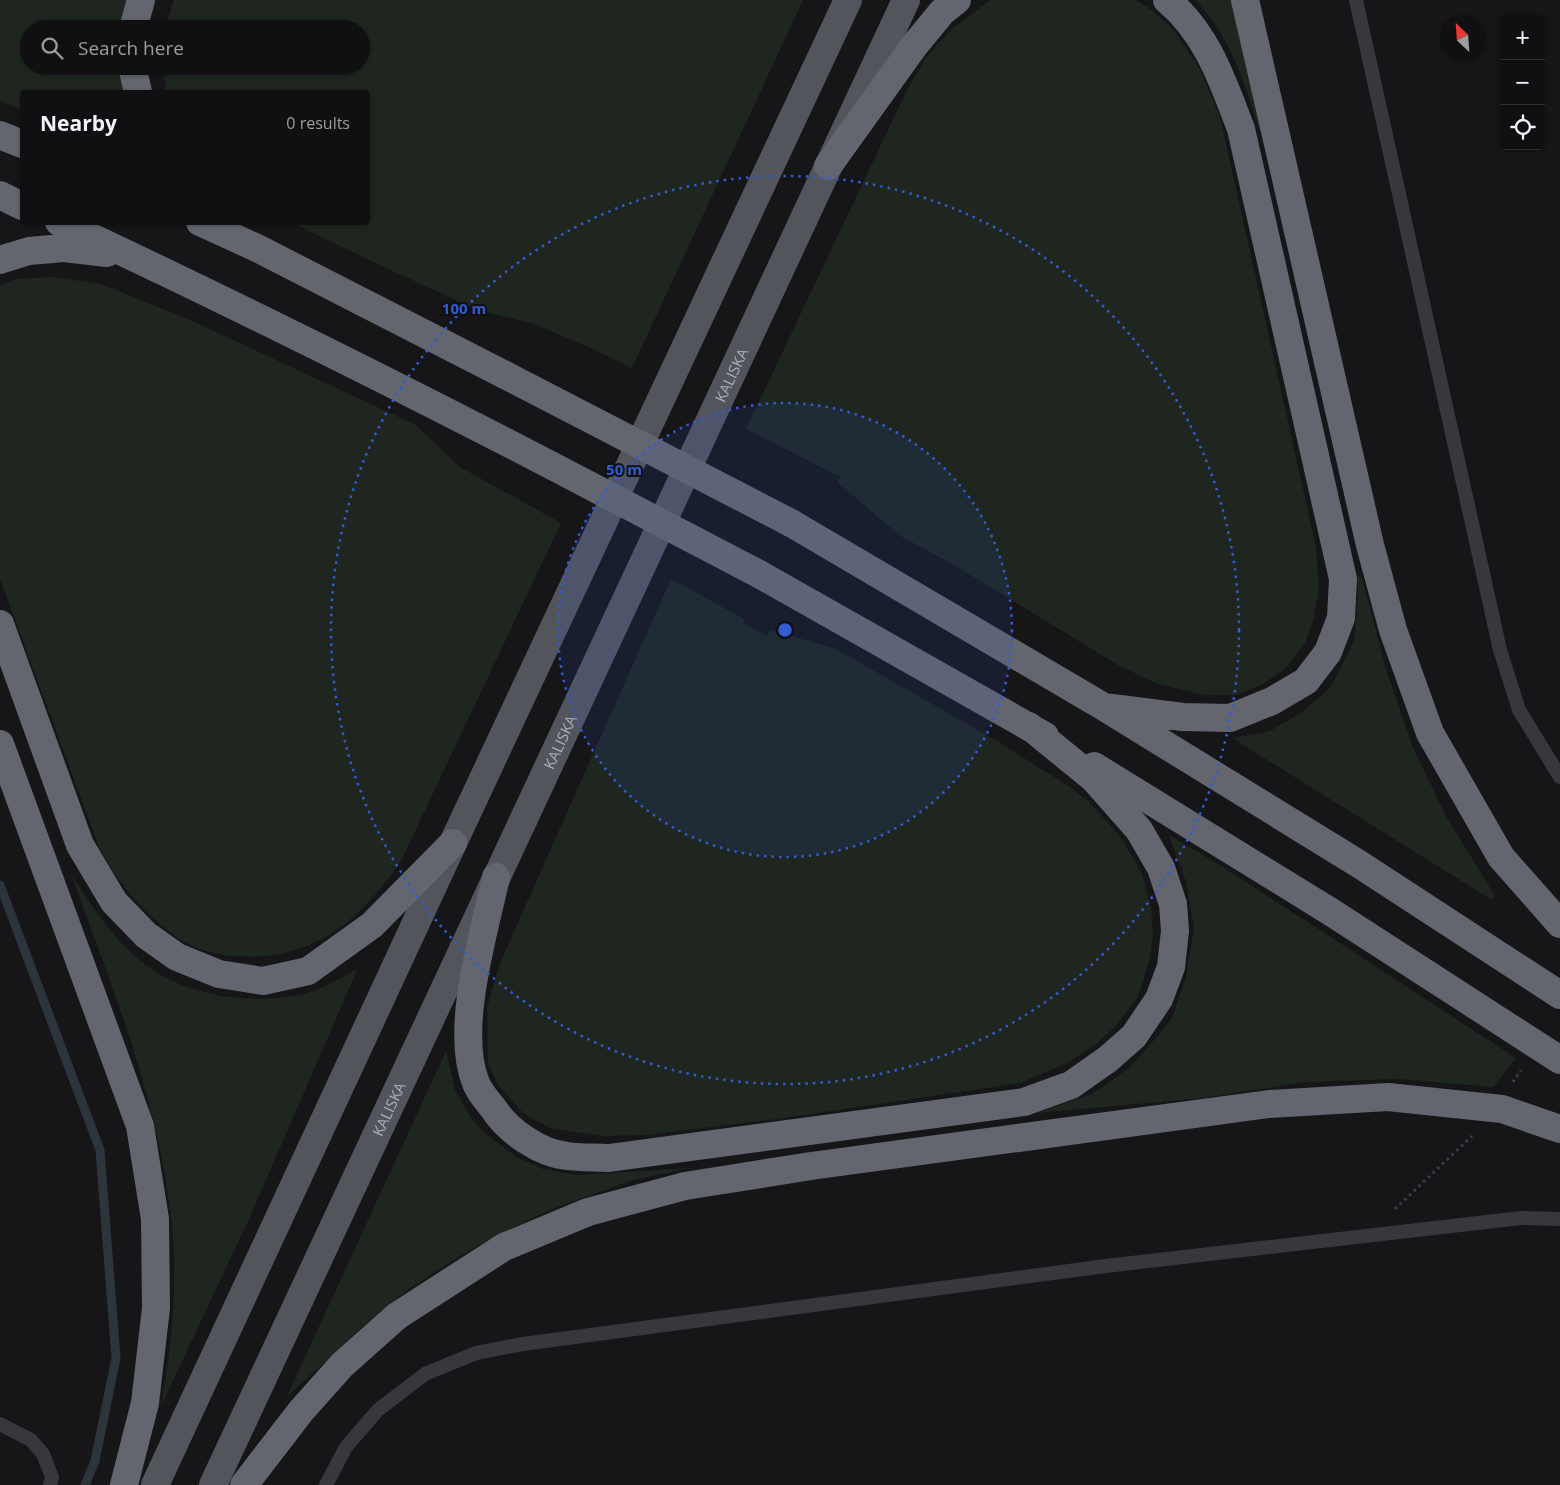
<!DOCTYPE html>
<meta charset="utf-8">
<style>
:root{--surface:#101012;--page:#1e1e20;--text:#f1f3f6;--muted:#9c9d9f;--line:#303032}
body{margin:0;font-family:"Open Sans",sans-serif;background:var(--page);color:var(--text)}
.controls{position:absolute;right:15px;top:15px;display:grid;overflow:hidden;border-radius:5px;box-shadow:0 1px 4px #0004}
.controls button{width:45px;height:45px;display:grid;place-items:center;padding:0;border:0;border-bottom:1px solid var(--line);background:var(--surface);color:var(--text);font:25px sans-serif}
.compass{position:absolute;left:1440px;top:15px;width:45px;height:45px;border-radius:50%;background:var(--surface);box-shadow:0 1px 4px #0004;rotate:335deg}
.list{margin:0;padding:0;list-style:none}
h2{display:flex;justify-content:space-between;align-items:center;height:65px;margin:0;padding:0 20px;font-size:21px}
h2 small{font-size:16px;font-weight:400;color:var(--muted)}
.icon{flex:none;width:28px;height:28px;fill:none;stroke:currentColor;stroke-width:2;stroke-linecap:round;stroke-linejoin:round}
.map{position:relative;flex:none;width:1560px;height:1485px;overflow:hidden}
.search{position:absolute;background:var(--surface);box-shadow:0 1px 4px #0004;left:20px;top:20px;width:350px;height:55px;display:flex;align-items:center;gap:12px;box-sizing:border-box;padding:0 18px;border-radius:28px;color:var(--muted);font-size:19px}
.panel{position:absolute;background:var(--surface);box-shadow:0 1px 4px #0004;left:20px;top:90px;width:350px;height:135px;border-radius:5px}
.map>svg:first-child{display:block}
.green{fill:#1e261f}
.lines{fill:none;stroke-linecap:round;stroke-linejoin:round}
.stream{stroke:#2c353c;stroke-width:9}
.path{stroke:#3d3f44;stroke-width:3;stroke-dasharray:2.5 4;stroke-linecap:butt}
.service{stroke:#37383d;stroke-width:14}
.primary{stroke:#53555c;stroke-width:28}
.motorway{stroke:#63666e;stroke-width:28}
.motorway-bridge{stroke:#63666e;stroke-width:28}
.ring{fill:none;stroke:#325cd3;stroke-width:2.5;stroke-dasharray:2.5 5}
.labels{text-anchor:middle;dominant-baseline:central;stroke-width:4;stroke-linejoin:round;paint-order:stroke}
.street-label{font-size:15px;fill:#a8adb8;stroke:#111113}
.centre{fill:#325cd3;stroke:#111113;stroke-width:2.5}
.ring-label{font-size:15px;text-anchor:middle;font-weight:bold;fill:#325cd3;stroke:#111113;stroke-width:4;stroke-linejoin:round;paint-order:stroke}
</style>
<div class="map">
<svg width="1560" height="1485" viewBox="0 0 1560 1485">
<rect width="100%" height="100%" fill="#161618"/>
<path class="green" d="M 0,0 L 132,0 L 125,29 L 29,29 L 29,66 L 124,66 L 127,92 L 22,92 L 22,110 L 0,101 Z
M 174,0 L 803,0 L 632,368 L 597,351 L 535,324 L 477,310 L 369,260 L 293,223 L 368,222 L 368,92 L 166,92 L 163,66 L 361,66 L 361,29 L 165,29 Z
M 990,0 L 1136,0 L 1154,12 L 1173,29 L 1200,69 L 1220,117 L 1316,547 L 1319,590 L 1313,621 L 1305,643 L 1285,669 L 1263,684 L 1236,695 L 1204,695 L 1155,683 L 1118,665 L 949,562 L 902,537 L 838,483 L 840,477 L 746,429 L 905,94 L 926,57 L 952,29 Z
M 1195,0 L 1231,0 L 1263,141 C 1246,90 1234,40 1195,0 Z
M 53,277 L 101,284 L 188,319 L 416,425 L 460,467 L 561,523 L 401,861 C 360,921 312,962 235,956 C 215,954 195,950 178,938 C 156,923 135,902 119,880 C 111,870 106,858 99,847 L 0,579 L 0,286 L 16,279 Z
M 1357,575 L 1362,578 L 1386,669 L 1413,748 L 1446,816 L 1495,896 L 1492,900 L 1232,738 L 1270,731 L 1302,712 L 1330,688 L 1354,641 L 1358,597 Z
M 671,579 L 744,619 L 743,623 L 766,636 L 772,630 L 836,649 L 997,741 L 1067,785 L 1088,801 L 1120,836 L 1142,873 L 1151,907 L 1153,936 L 1149,962 L 1138,997 L 1115,1027 L 1095,1045 L 1067,1063 L 1021,1083 L 777,1119 L 646,1135 L 602,1136 L 550,1128 L 523,1113 L 498,1085 L 488,1064 L 487,1008 L 499,965 Z
M 1169,835 L 1220,865 L 1516,1058 L 1493,1087 L 1397,1079 L 1305,1082 L 1202,1098 L 1037,1113 L 1092,1094 L 1129,1068 L 1150,1045 L 1172,1018 L 1186,977 L 1194,928 L 1186,882 Z
M 71,874 C 91,904 110,935 137,958 C 181,996 248,1006 303,994 C 320,990 343,977 358,968 L 250,1217 L 161,1406 C 171,1349 178,1288 172,1229 C 161,1106 113,990 71,874 Z
M 446,1051 L 455,1090 L 471,1118 L 486,1134 L 518,1158 L 543,1169 L 576,1175 L 691,1168 C 673,1172 654,1175 635,1180 C 622,1183 609,1189 596,1193 C 522,1218 454,1255 392,1302 C 354,1331 323,1366 287,1396 Z"/>
<g class="lines">
<path class="stream" d="M 0,885 L 100,1150 L 116,1358 L 95,1461 L 85,1485"/>
<path class="path" d="M 1513,1082 L 1521,1070
M 1395,1209 L 1472,1136"/>
<path class="service" d="M 1356,0 L 1500,650 L 1519,710 L 1560,777
M 0,1424 L 31,1440 L 43,1454 L 52,1477 L 50,1485
M 326,1485 L 346,1447 L 378,1410 L 425,1374 L 476,1353 L 523,1344 L 1106,1266 L 1521,1218 L 1560,1219"/>
<g class="primary">
<path d="M 155,1485 L 453,843 L 848,0"/>
<path id="s1" d="M 213,1485 L 906,0"/>
</g>
<path class="motorway" d="M 1245,0 L 1370,545 L 1393,630 L 1430,733 L 1501,857 L 1560,924
M 133,29 L 141,0
M 132,66 L 138,92
M 0,135 L 22,144
M 828,166 L 914,46 L 942,12 L 957,0
M 0,195 L 22,206
M 59,222 C 243,308 425,399 604,493
M 200,222 L 259,249 L 505,375
M 0,260 L 29,251 L 64,248 L 107,253
M 791,523 L 1104,707 L 1359,864 L 1560,995
M 759,574 L 1045,736
M 0,624 L 80,845 L 114,902 L 146,935 L 177,957 L 219,974 L 263,981 L 308,971 L 372,925 L 453,843
M 1104,707 L 1183,717 L 1230,718 L 1272,701 L 1306,681 L 1328,652 L 1341,618 L 1343,579 L 1241,129 C 1223,82 1207,33 1167,0
M 0,744 L 140,1126 L 155,1219 L 156,1308 L 145,1403 L 124,1485
M 1094,766 L 1331,912 L 1560,1060
M 496,877 C 484,933 454,1030 476,1083 C 479,1092 487,1100 493,1108 C 508,1131 539,1153 567,1156 C 581,1158 595,1157 609,1158 L 1024,1102 L 1071,1085 L 1108,1059 L 1134,1036 L 1159,999 L 1171,967 L 1175,931 L 1173,904 L 1161,868 L 1139,830 L 1094,779 L 1029,726
M 244,1485 L 301,1411 L 342,1365 L 397,1316 L 504,1247 L 588,1212 L 685,1186 L 811,1166 L 1269,1104 L 1388,1097 L 1502,1109 L 1560,1129"/>
<path class="motorway-bridge" d="M 505,375 L 791,523
M 604,493 L 759,574"/>
</g>
<circle cx="785" cy="630" r="227" fill="#325cd3" fill-opacity=".12"/>
<g class="ring">
<circle cx="785" cy="630" r="227"/>
<circle cx="785" cy="630" r="454"/>
</g>
<g class="labels">
<g class="street-label">
<text stroke="none"><textPath href="#s1" startOffset="1225">KALISKA</textPath></text>
<text stroke="none"><textPath href="#s1" startOffset="820">KALISKA</textPath></text>
<text stroke="none"><textPath href="#s1" startOffset="415">KALISKA</textPath></text>
</g>
</g>
<circle cx="785" cy="630" r="8" class="centre"/>
<g class="ring-label">
<text x="464" y="314">100 m</text>
<text x="624" y="475">50 m</text>
</g>
</svg>
<div class="controls">
<button>+</button>
<button>−</button>
<button><svg class="icon" aria-label="locate" viewBox="0 0 24 24"><circle cx="12" cy="12" r="6"/><path d="M12 2v4M12 18v4M2 12h4M18 12h4"/></svg></button>
</div>
<svg class="compass" viewBox="-18 -18 36 36"><path d="M0-13l5 13h-10z" fill="#e53935"/><path d="M0 13l5-13h-10z" fill="#9c9d9f"/></svg>
<div class="search"><svg class="icon" aria-label="search" viewBox="0 0 24 24"><circle cx="10" cy="10" r="6"/><path d="M15 15l6 6"/></svg>Search here</div>
<section class="panel">
<h2>Nearby<small>0 results</small></h2>
<ul class="list">
</ul>
</section>
</div>
